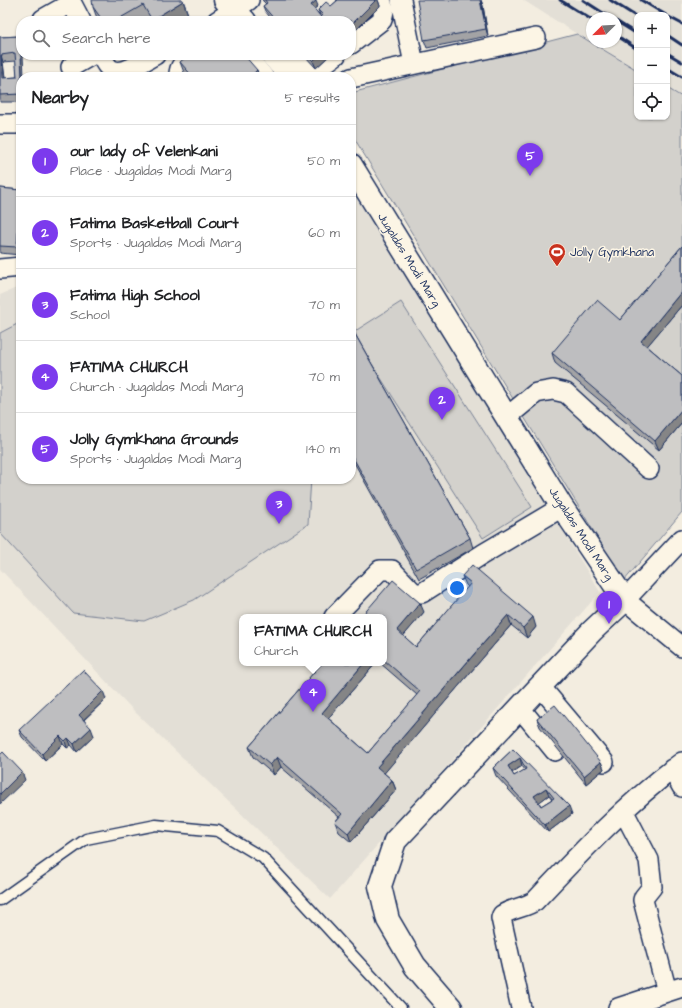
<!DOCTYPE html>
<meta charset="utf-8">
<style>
:root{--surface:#fff;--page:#f6f6f6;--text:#202124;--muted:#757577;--line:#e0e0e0;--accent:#7c3aed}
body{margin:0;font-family:"Architects Daughter",sans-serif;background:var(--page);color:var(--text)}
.controls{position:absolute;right:12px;top:12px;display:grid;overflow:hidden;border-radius:8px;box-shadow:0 1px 3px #0004}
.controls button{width:36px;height:36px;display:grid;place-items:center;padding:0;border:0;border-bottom:1px solid var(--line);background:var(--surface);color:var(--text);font:20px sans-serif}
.compass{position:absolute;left:586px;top:12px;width:36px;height:36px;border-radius:50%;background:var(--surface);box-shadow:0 1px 3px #0004;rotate:246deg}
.you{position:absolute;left:457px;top:588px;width:14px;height:14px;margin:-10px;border:3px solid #fff;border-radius:50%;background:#1a73e8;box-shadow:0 0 0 6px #1a73e833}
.badge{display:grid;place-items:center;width:26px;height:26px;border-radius:50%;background:var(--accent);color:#fff;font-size:13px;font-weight:700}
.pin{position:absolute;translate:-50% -33px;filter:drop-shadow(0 1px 2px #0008)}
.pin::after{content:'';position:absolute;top:21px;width:14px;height:12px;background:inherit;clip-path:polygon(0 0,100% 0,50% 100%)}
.popup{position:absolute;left:239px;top:614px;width:148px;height:52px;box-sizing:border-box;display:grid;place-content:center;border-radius:8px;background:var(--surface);filter:drop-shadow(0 1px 3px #0005);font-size:13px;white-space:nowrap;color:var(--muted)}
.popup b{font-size:15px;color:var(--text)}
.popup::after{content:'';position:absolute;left:50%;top:100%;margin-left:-8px;border:8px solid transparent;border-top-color:var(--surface)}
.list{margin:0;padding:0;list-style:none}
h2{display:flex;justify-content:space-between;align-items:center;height:52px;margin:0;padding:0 16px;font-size:17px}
h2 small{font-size:13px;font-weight:400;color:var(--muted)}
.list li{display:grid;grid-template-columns:26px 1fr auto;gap:12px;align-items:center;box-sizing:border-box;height:72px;padding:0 16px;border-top:1px solid var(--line)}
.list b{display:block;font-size:15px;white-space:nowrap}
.list p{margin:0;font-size:13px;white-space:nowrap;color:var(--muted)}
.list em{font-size:13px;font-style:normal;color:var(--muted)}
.icon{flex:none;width:22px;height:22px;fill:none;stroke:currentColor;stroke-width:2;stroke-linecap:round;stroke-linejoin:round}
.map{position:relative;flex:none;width:682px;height:1008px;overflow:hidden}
.search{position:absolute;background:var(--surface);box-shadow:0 1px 3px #0004;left:16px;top:16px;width:340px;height:44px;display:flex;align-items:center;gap:10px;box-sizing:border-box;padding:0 14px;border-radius:16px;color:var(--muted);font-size:15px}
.panel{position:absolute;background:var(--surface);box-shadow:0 1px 3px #0004;left:16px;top:72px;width:340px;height:412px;border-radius:16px}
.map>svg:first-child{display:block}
.built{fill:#e3dfd6;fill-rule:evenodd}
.green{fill:#d3d1cc;stroke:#778095}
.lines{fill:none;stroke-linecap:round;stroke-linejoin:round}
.lane-casing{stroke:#1b2f5e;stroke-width:13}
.street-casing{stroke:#1b2f5e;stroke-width:22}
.secondary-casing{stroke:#1b2f5e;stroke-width:25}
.lane{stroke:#fcf5e5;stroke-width:10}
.street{stroke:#fcf5e5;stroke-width:19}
.secondary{stroke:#fcf5e5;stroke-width:22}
.rail{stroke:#1b2f5e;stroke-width:3}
.wall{fill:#a3a3a5;stroke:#1b2f5e;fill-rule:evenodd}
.shaded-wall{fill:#858586;stroke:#1b2f5e}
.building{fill:#bebec0;stroke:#1b2f5e;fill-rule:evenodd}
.labels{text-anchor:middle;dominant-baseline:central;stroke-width:3;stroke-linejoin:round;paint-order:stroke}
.poi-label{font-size:12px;fill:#1b2f5e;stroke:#fcf5e5;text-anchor:start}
.street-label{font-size:12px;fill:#1b2f5e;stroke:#fcf5e5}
</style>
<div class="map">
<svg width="682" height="1008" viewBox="0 0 682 1008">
<rect width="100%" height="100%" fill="#f3ede0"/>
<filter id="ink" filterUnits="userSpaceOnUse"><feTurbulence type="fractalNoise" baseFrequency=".025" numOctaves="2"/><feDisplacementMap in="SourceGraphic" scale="8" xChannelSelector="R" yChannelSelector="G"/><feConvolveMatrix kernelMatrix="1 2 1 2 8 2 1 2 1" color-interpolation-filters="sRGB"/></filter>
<g filter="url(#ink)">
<path class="built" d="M 523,0 L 682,0 L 682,97 L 667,88 L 667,15 L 637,15 L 637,70 L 577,34 ZM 592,18 L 616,18 L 616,42 L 592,42 Z
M 351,184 L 600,592 L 330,899 L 135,712 L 0,569 L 0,295 L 21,286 L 21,479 L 351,479 ZM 242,617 L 384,617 L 384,663 L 242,663 Z"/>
<path class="green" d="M 577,34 L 637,70 L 637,117 L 667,117 L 667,88 L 682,97 L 682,512 L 624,581 L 351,133 L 351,93 Z
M 401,302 L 532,507 L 483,538 L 352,333 Z
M 21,322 L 21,479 L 311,479 L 308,524 L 194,600 L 144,621 L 73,613 L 0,533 L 0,333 Z"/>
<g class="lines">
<defs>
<path id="lane" d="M 0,900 L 86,839 L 156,825 L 218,831 L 263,858 L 401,1008"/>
<path id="street" d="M 70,0 L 81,21
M 401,0 L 414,64
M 43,19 L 71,3
M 217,21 L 249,0
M 351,44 L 382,20 L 384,11 L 381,0
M 101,55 C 104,61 108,70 115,71 C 126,74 145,60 155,55
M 294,55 L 311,74
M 249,59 L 264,77
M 71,67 L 92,55
M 179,77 C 178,66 185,61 193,55
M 306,77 L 336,55
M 351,78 L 536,38
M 0,124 L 16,124
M 0,269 L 21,267
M 507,417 L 536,393 L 553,390 L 566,393 L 649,469
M 682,539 L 625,600 L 682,647
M 334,617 L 380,570 L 392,570 L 414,593 L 422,593 L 483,554 L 562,507
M 540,686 L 604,762
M 520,708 L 555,751
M 672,769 L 682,787
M 624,812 L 649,860 L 652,887 L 644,897 L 643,900 L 667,992
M 521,1008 L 501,918 L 502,915 C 512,908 525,908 535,901 C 581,852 628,802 682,762
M 618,1008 L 682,987"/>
<path id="secondary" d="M 225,0 L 245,21
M 272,55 L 291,77
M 351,165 L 562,507 L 625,600 L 592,631 L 395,841 L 380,886 L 388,920 L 415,966 L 451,1008"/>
</defs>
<use href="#lane" class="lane-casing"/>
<use href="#street" class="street-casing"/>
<use href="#secondary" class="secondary-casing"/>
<use href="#lane" class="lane"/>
<use href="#street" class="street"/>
<use href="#secondary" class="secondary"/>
<path class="rail" d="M 560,0 L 592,20
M 583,0 L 611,18
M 610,0 L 637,17
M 641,0 L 666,15
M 667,16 L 682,24
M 616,21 L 637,34
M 616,35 L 637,49
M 667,35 L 682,45
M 667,53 L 682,62
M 667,68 L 682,77"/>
</g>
<path class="wall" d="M 183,0 L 190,20 L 189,21 L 98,21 L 93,7 Z
M 262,0 L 295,0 L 318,6 L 314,9 L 320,15 L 318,10 L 331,6 L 337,1 L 336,0 L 378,0 L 380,6 L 351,35 L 351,21 L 273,21 L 265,11 L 263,6 L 266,4 Z
M 481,0 L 483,6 L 488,36 L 427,48 L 424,40 Z
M 20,36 L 21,39 L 21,102 L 0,102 L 0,37 ZM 16,61 L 17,77 L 5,78 L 3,62 Z
M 304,55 L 330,55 L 316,68 Z
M 210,57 L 257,70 L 259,77 L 186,77 L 185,75 L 180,62 Z
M 0,188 L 21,190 L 21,235 L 20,255 L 0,253 Z
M 682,246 L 682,305 L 647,346 L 682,376 L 682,423 L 659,450 L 555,363 L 552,353 L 620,320 Z
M 351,327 L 470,538 L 473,548 L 419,579 L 351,457 Z
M 462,576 L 536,627 L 527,638 L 511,625 L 384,773 L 392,780 L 396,790 L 351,842 L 339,832 L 335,822 L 339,817 L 281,767 L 274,775 L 253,757 L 249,747 L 322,663 L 376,663 L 328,718 L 368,753 L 417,695 L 380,663 L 384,663 L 384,617 L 424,612 L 403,636 L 416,647 L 468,587 L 466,585 Z
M 106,699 L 84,720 L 94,736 L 77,752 L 71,745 L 67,748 L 63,744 L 45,761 L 22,737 L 19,730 Z
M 537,719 L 601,762 L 604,769 L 586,784 L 540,727 Z
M 513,749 L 572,814 L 548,832 L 496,776 L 493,768 ZM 522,766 L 525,770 L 514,776 L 512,773 ZM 549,795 L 552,799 L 541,806 L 539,802 Z"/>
<path class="shaded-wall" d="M 376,0 L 378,0 L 380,6 L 351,35 L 351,25 Z
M 481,0 L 483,6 L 488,36 L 486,29 Z
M 183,1 L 190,20 L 189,21 L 152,21 L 152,20 Z
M 316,1 L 318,6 L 313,10 L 311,5 Z
M 20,36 L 21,39 L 21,55 L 23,55 L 24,77 L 22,77 Z
M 1,55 L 3,62 L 5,86 L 2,78 Z
M 319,55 L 330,55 L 316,68 L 313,61 Z
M 257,70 L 259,77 L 250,77 Z
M 21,190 L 21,235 L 20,255 L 17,247 Z
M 682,291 L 682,305 L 644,350 L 641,341 Z
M 682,409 L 682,423 L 659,450 L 655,441 Z
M 420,603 L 424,612 L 400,640 L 397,630 Z
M 508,615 L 511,625 L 381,777 L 377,767 Z
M 533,617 L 536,627 L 527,638 L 523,628 Z
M 364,663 L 376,663 L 325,722 L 322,713 Z
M 103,691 L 106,699 L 81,722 L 79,715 Z
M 91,728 L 94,736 L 77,752 L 74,744 Z
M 60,736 L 63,744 L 45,761 L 42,754 Z
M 68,738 L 71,745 L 67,748 L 65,741 Z
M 277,757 L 281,767 L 274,775 L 270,765 Z
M 520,758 L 522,766 L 511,773 L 508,766 Z
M 601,762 L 604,769 L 586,784 L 584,776 Z
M 22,772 L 25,780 L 0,804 L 0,794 Z
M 392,780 L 396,790 L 351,842 L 348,833 Z
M 546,788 L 549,795 L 537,804 L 534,796 Z
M 569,806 L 572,814 L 548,832 L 545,825 Z"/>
<path class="building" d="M 92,0 L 183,0 L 183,1 L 152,20 L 143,5 L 115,21 L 103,21 L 93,7 Z
M 265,0 L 295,0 L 295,1 L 296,0 L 315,0 L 316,1 L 311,5 L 321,17 L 317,21 L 276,21 L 263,6 L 267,3 Z
M 338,0 L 376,0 L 351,25 L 351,21 L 317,21 L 323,15 L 318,10 L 326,2 L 331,6 Z
M 417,0 L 480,0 L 486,29 L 424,40 Z
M 20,36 L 22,77 L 21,77 L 21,94 L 0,95 L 0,37 ZM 15,53 L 17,77 L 2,78 L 1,55 Z
M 188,55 L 208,55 L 210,57 L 213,55 L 244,55 L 257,70 L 250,77 L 217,77 L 215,75 L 213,77 L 193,77 L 180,62 Z
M 308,55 L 319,55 L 313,61 Z
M 0,188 L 21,190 L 17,247 L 0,246 Z
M 682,246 L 682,291 L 641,341 L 682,376 L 682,409 L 655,441 L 552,353 L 597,300 L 620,320 Z
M 351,327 L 470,538 L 416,569 L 351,454 Z
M 472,565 L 533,617 L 523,628 L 508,615 L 475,653 L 377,767 L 392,780 L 348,833 L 335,822 L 342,814 L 277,757 L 270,765 L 249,747 L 322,663 L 364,663 L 322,713 L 368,753 L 420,691 L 384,660 L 384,617 L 361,617 L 393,580 L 420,603 L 397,630 L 416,647 L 471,583 L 462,576 Z
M 83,670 L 103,691 L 79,715 L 91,728 L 74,744 L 68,738 L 65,741 L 60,736 L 42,754 L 19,730 Z
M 555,705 L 601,762 L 584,776 L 537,719 Z
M 513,749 L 569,806 L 545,825 L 493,768 ZM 520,758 L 526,769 L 514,776 L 508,766 ZM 546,788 L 554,798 L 541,806 L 534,796 Z
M 3,752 L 22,772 L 0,794 L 0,755 Z"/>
</g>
<defs>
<symbol id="stadium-pin" viewBox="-11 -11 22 30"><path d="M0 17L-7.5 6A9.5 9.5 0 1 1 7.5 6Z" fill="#c8321e" stroke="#fcf5e5"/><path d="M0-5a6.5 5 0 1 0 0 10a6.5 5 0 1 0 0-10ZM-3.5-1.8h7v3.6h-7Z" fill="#fff"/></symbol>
</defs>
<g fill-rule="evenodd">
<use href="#stadium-pin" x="547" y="242" width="20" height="27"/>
</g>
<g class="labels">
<g class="poi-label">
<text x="570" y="252">Jolly Gymkhana</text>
</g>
<g class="street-label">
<text transform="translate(409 260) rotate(58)">Jugaldas Modi Marg</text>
<text transform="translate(581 534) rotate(57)">Jugaldas Modi Marg</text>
</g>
</g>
</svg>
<div class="controls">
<button>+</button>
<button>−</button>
<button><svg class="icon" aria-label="locate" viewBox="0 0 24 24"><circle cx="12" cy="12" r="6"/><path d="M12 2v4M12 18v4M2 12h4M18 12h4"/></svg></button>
</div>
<svg class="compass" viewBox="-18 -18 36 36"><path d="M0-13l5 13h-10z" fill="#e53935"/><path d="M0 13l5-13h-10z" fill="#757577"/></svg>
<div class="you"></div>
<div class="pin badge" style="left:609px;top:624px">1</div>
<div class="pin badge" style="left:442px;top:420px">2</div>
<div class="pin badge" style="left:279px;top:524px">3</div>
<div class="pin badge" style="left:313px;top:712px">4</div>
<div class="popup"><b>FATIMA CHURCH</b>Church</div>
<div class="pin badge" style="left:530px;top:176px">5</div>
<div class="search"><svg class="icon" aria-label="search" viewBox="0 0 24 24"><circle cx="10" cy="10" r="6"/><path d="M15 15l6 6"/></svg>Search here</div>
<section class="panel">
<h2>Nearby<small>5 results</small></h2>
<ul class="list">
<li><span class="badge">1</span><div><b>our lady of Velenkani</b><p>Place · Jugaldas Modi Marg</p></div><em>50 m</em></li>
<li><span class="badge">2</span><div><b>Fatima Basketball Court</b><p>Sports · Jugaldas Modi Marg</p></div><em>60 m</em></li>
<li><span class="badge">3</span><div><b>Fatima High School</b><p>School</p></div><em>70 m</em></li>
<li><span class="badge">4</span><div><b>FATIMA CHURCH</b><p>Church · Jugaldas Modi Marg</p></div><em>70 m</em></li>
<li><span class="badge">5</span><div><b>Jolly Gymkhana Grounds</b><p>Sports · Jugaldas Modi Marg</p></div><em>140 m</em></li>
</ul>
</section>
</div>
